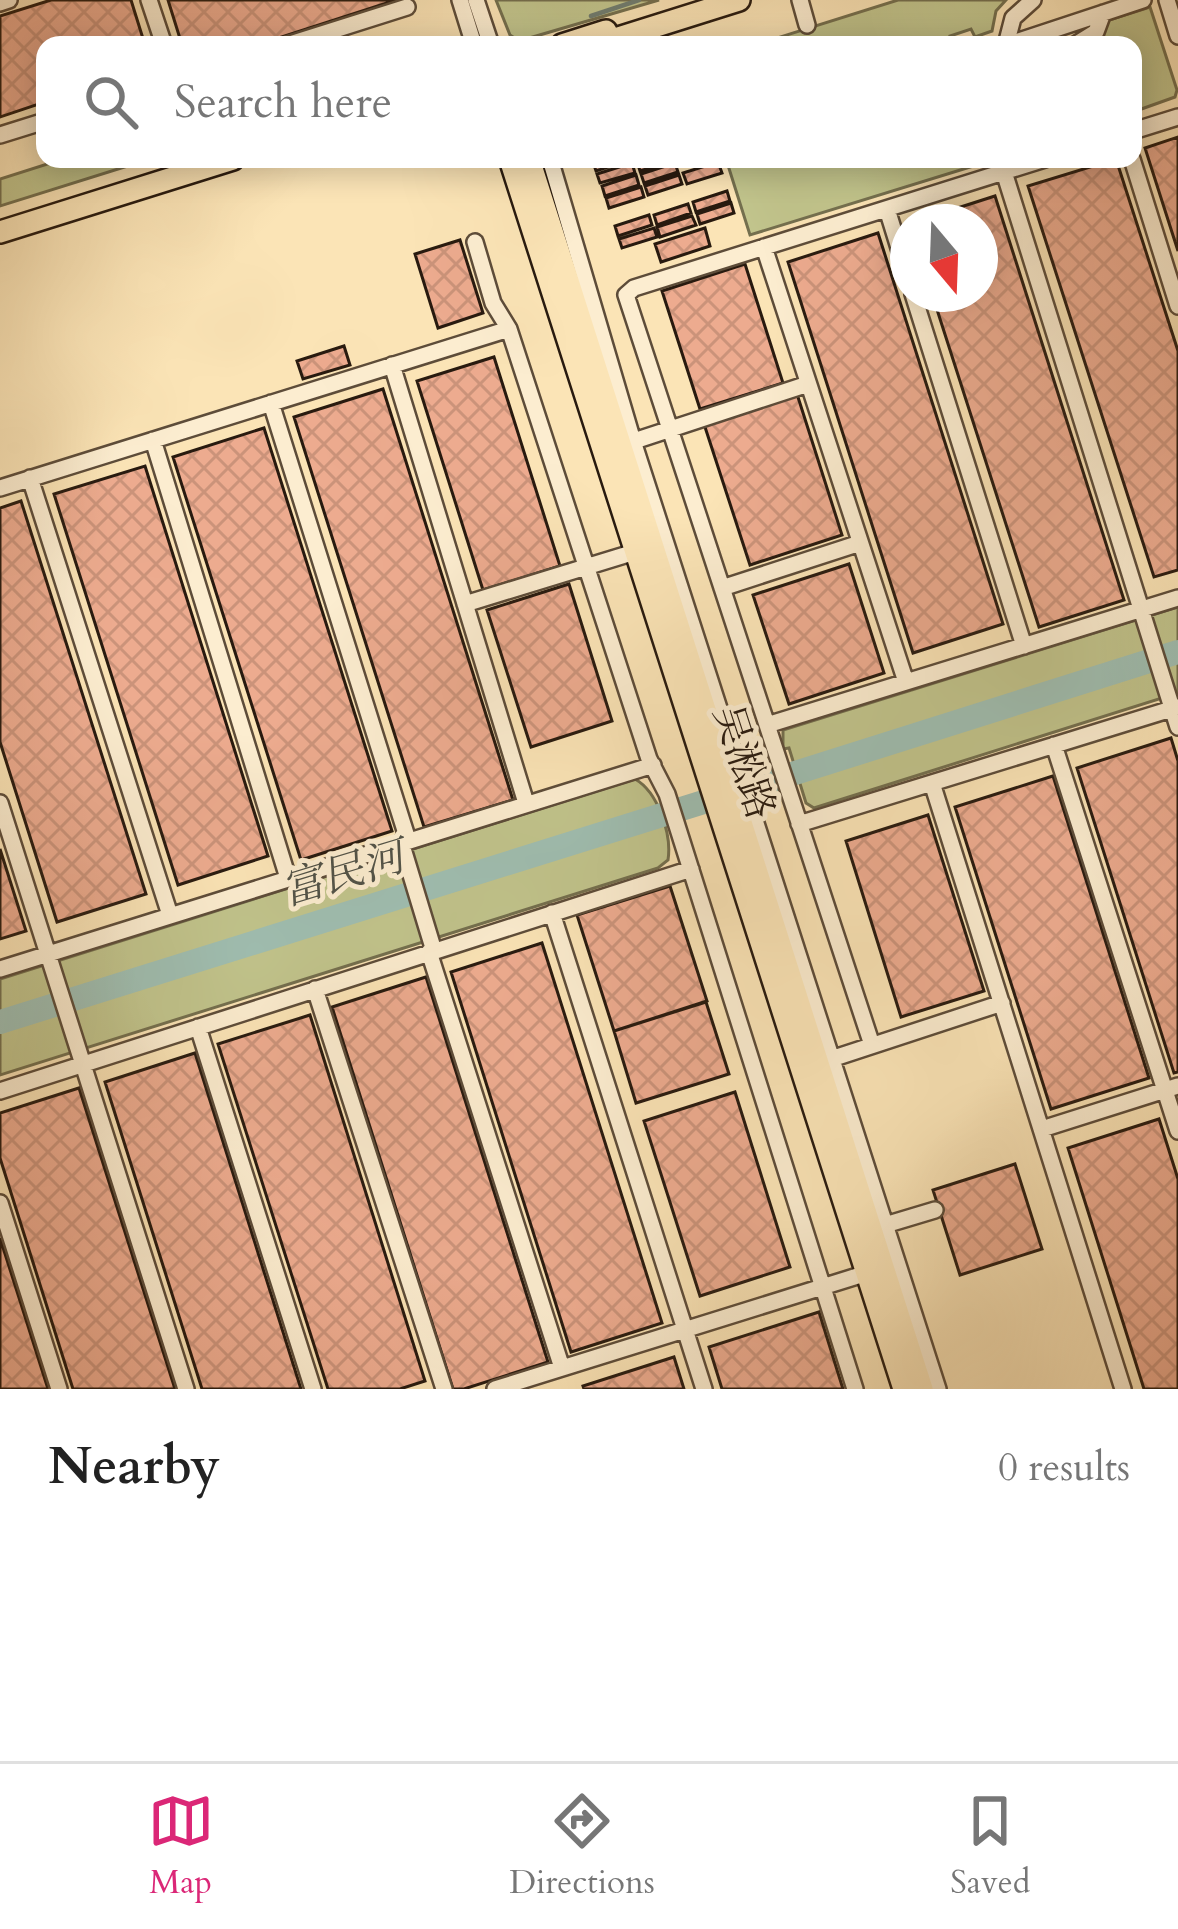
<!DOCTYPE html>
<meta charset="utf-8">
<style>
:root{--surface:#fff;--page:#f2f2f2;--text:#222;--muted:#767676;--line:#e0e0e0;--accent:#db2777}
body{margin:0;font-family:Cardo,"Noto Serif SC",serif;background:var(--page);color:var(--text)}
.compass{position:absolute;left:890px;top:204px;width:108px;height:108px;border-radius:50%;background:var(--surface);box-shadow:0 6px 30px #0003;rotate:161deg}
.list{margin:0;padding:0;list-style:none}
h2{display:flex;justify-content:space-between;align-items:center;height:156px;margin:0;padding:0 48px;font-size:51px}
h2 small{font-size:39px;font-weight:400;color:var(--muted)}
.icon{flex:none;width:66px;height:66px;fill:none;stroke:currentColor;stroke-width:2;stroke-linecap:round;stroke-linejoin:round}
.map{position:relative;flex:none;width:1178px;height:1389px;overflow:hidden}
.search{position:absolute;background:var(--surface);box-shadow:0 6px 30px #0003;left:36px;right:36px;top:36px;height:132px;display:flex;align-items:center;gap:30px;box-sizing:border-box;padding:0 42px;border-radius:24px;color:var(--muted);font-size:45px}
.sheet{height:372px;background:var(--surface)}
nav{display:flex;justify-content:space-around;align-items:center;box-sizing:border-box;height:168px;border-top:3px solid var(--line);background:var(--surface);font-size:33px;color:var(--muted)}
nav a{display:grid;justify-items:center;gap:6px}
nav .on{color:var(--accent)}
.map>svg:first-child{display:block}
.green{fill:#c1c48c;stroke:#746f4e;stroke-width:3}
.lines{fill:none;stroke-linecap:round;stroke-linejoin:round}
.stream{stroke:#6f7c70;stroke-width:4.5}
.river{stroke:#9fbeb1;stroke-width:24}
.building{fill:url(#building-cross-hatch);stroke:#281a0f;stroke-width:3}
.minor-casing{stroke:#5d4c39;stroke-width:20}
.major-casing{stroke:#281a0f;stroke-width:26}
.minor{stroke:#fcedd0;stroke-width:15}
.major{stroke:#fbe4b6;stroke-width:21}
.labels{text-anchor:middle;dominant-baseline:central;stroke-width:10;stroke-linejoin:round;paint-order:stroke}
.street-label{font-size:39px;fill:#281a0f;stroke:#fcedd0}
.water-label{font-size:42px;font-style:italic;fill:#525348;stroke:#fcedd0}
</style>
<div class="map">
<svg width="1178" height="1389" viewBox="0 0 1178 1389">
<defs>
<pattern id="building-cross-hatch" width="8" height="8" patternUnits="userSpaceOnUse" patternTransform="scale(3)"><rect width="8" height="8" fill="#edab8f"/><path d="M0 0l8 8M0 8l8-8" fill="none" stroke="#cb937a"/></pattern>
</defs>
<rect width="100%" height="100%" fill="#fbe4b6"/>
<filter id="stains"><feTurbulence type="fractalNoise" baseFrequency=".00167" numOctaves="4"/><feColorMatrix values="0 0 0 0 .2 0 0 0 0 .09 0 0 0 0 .02 0 0 0 .5 -.17"/></filter>
<radialGradient id="worn" r=".72"><stop offset=".6" stop-color="#630" stop-opacity="0"/><stop offset="1" stop-color="#630" stop-opacity=".3"/></radialGradient>
<path class="green" d="M 496,0 L 659,0 L 519,41 L 510,35 Z
M 898,0 L 1006,0 L 996,11 L 992,31 L 975,37 L 971,29 L 950,36 L 952,45 L 755,45 Z
M 1150,7 L 1177,90 L 1175,97 L 1133,112 L 1133,45 L 1078,45 L 1106,21 Z
M 63,159 L 150,159 L 0,206 L 0,179 Z
M 726,159 L 996,159 L 750,235 Z
M 1178,607 L 1178,693 L 814,808 L 806,803 L 789,748 L 783,749 L 783,730 Z
M 635,779 C 658,792 672,834 668,860 L 658,868 L 0,1075 L 0,979 Z"/>
<g class="lines">
<path class="stream" d="M 591,16 L 639,0"/>
<path class="river" d="M 754,786 L 1178,652
M 0,1022 L 710,800"/>
</g>
<path class="building" d="M 51,0 L 131,0 L 145,45 L 45,45 L 45,102 L 0,117 L 0,16 Z
M 168,0 L 396,0 L 257,45 L 182,45 Z
M 1178,137 L 1178,251 L 1145,148 Z
M 603,159 L 631,159 L 631,160 L 596,171 L 593,162 Z
M 645,159 L 674,159 L 675,160 L 640,171 L 637,161 Z
M 1116,159 L 1178,351 L 1178,570 L 1154,577 L 1028,186 Z
M 718,162 L 722,173 L 687,184 L 683,173 Z
M 632,163 L 635,173 L 600,183 L 597,174 Z
M 675,163 L 678,172 L 644,183 L 641,174 Z
M 636,175 L 639,185 L 605,196 L 602,186 Z
M 679,175 L 682,184 L 648,195 L 645,186 Z
M 641,187 L 644,197 L 609,208 L 606,198 Z
M 727,191 L 730,201 L 696,212 L 693,202 Z
M 995,196 L 1124,600 L 1039,627 L 932,294 L 980,294 L 980,222 L 914,222 Z
M 731,203 L 734,213 L 700,224 L 697,214 Z
M 688,204 L 691,213 L 657,225 L 654,215 Z
M 649,215 L 652,225 L 618,236 L 615,226 Z
M 692,216 L 696,225 L 660,237 L 657,227 Z
M 654,228 L 657,237 L 622,248 L 619,239 Z
M 705,228 L 710,246 L 661,262 L 655,244 Z
M 878,233 L 1003,624 L 913,653 L 788,262 Z
M 460,240 L 483,313 L 438,328 L 415,254 Z
M 745,264 L 783,383 L 700,409 L 662,291 Z
M 344,346 L 350,365 L 303,379 L 297,361 Z
M 494,357 L 560,566 L 483,590 L 417,381 Z
M 383,389 L 513,800 L 424,827 L 294,417 Z
M 797,394 L 842,535 L 750,565 L 704,424 Z
M 264,428 L 392,831 L 301,860 L 173,457 Z
M 145,466 L 268,856 L 178,885 L 54,494 Z
M 21,501 L 146,894 L 57,922 L 0,742 L 0,508 Z
M 849,564 L 884,673 L 789,704 L 753,595 Z
M 569,584 L 612,721 L 531,747 L 487,610 Z
M 1171,738 L 1178,761 L 1178,1072 L 1174,1073 L 1077,768 Z
M 1053,776 L 1149,1078 L 1051,1109 L 955,807 Z
M 928,815 L 984,991 L 901,1017 L 846,841 Z
M 0,849 L 26,931 L 0,939 Z
M 670,886 L 707,1001 L 614,1031 L 577,915 Z
M 542,943 L 662,1323 L 571,1352 L 451,972 Z
M 426,977 L 548,1362 L 464,1389 L 453,1389 L 332,1007 Z
M 706,1002 L 729,1074 L 636,1103 L 614,1031 Z
M 310,1015 L 425,1381 L 400,1389 L 328,1389 L 218,1044 Z
M 195,1053 L 301,1389 L 202,1389 L 105,1082 Z
M 79,1088 L 175,1389 L 73,1389 L 0,1158 L 0,1113 Z
M 735,1092 L 790,1267 L 700,1296 L 644,1121 Z
M 1159,1119 L 1178,1179 L 1178,1389 L 1144,1389 L 1068,1148 Z
M 1015,1164 L 1042,1249 L 960,1275 L 933,1190 Z
M 0,1238 L 48,1389 L 0,1389 Z
M 819,1312 L 843,1389 L 722,1389 L 709,1347 Z
M 674,1357 L 684,1389 L 584,1389 L 583,1386 Z"/>
<g class="lines">
<defs>
<path id="minor" d="M 149,0 L 164,45
M 460,0 L 474,45
M 476,0 L 491,45
M 800,0 L 807,25
M 1167,0 L 1178,36
M 0,3 L 9,0
M 287,45 L 407,7
M 1006,45 L 1013,18 L 1033,0
M 1007,45 L 1143,0
M 1075,45 L 1096,32 L 1103,13
M 1133,131 L 1178,117
M 0,135 L 45,121
M 550,159 L 633,441 L 938,1389
M 1132,159 L 1178,306
M 1004,172 L 1178,727
M 887,209 L 908,277
M 475,242 L 493,303 L 509,329 L 649,759 L 667,794 L 855,1389
M 764,247 L 906,682
M 913,294 L 1024,646
M 392,365 L 526,803
M 271,403 L 408,840
M 153,440 L 288,878
M 625,444 L 808,384
M 30,478 L 170,915
M 0,488 L 509,329
M 722,588 L 860,543
M 465,604 L 638,551
M 767,725 L 1178,598
M 1054,745 L 1178,1131
M 932,783 L 1123,1389
M 0,803 L 186,1389
M 799,824 L 1178,707
M 401,842 L 434,951
M 552,913 L 704,1389
M 429,952 L 562,1368
M 0,969 L 653,765
M 315,989 L 444,1389
M 198,1027 L 313,1389
M 872,1045 L 626,295 L 634,288 L 1045,159
M 822,1062 L 1002,1003
M 0,1091 L 691,869
M 1042,1129 L 1178,1086
M 0,1203 L 59,1389
M 885,1225 L 935,1210
M 495,1389 L 867,1273"/>
<path id="major" d="M 562,45 L 606,31
M 596,45 L 739,0
M 510,159 L 904,1389
M 529,159 L 922,1389
M 0,232 L 233,159"/>
</defs>
<use href="#minor" class="minor-casing"/>
<use href="#major" class="major-casing"/>
<use href="#minor" class="minor"/>
<use href="#major" class="major"/>
</g>
<g class="labels">
<g class="street-label">
<text transform="translate(744 762) rotate(72)">吴淞路</text>
</g>
<g class="water-label">
<text transform="translate(343 874) rotate(-17)">富民河</text>
</g>
</g>
<rect width="100%" height="100%" filter="url(#stains)"/>
<rect width="100%" height="100%" fill="url(#worn)"/>
</svg>
<svg class="compass" viewBox="-18 -18 36 36"><path d="M0-13l5 13h-10z" fill="#e53935"/><path d="M0 13l5-13h-10z" fill="#767676"/></svg>
<div class="search"><svg class="icon" aria-label="search" viewBox="0 0 24 24"><circle cx="10" cy="10" r="6"/><path d="M15 15l6 6"/></svg>Search here</div>
</div>
<section class="sheet">
<h2>Nearby<small>0 results</small></h2>
<ul class="list">
</ul>
</section>
<nav>
<a class="on"><svg class="icon" aria-label="map" viewBox="0 0 24 24"><path d="M3 6l6-2 6 2 6-2v14l-6 2-6-2-6 2zM9 4v14M15 6v14"/></svg>Map</a>
<a><svg class="icon" aria-label="directions" viewBox="0 0 24 24"><path d="M12 3l9 9-9 9-9-9zM9 14v-3h6M13 9l2 2-2 2"/></svg>Directions</a>
<a><svg class="icon" aria-label="saved" viewBox="0 0 24 24"><path d="M7 4h10v16l-5-4-5 4z"/></svg>Saved</a>
</nav>
